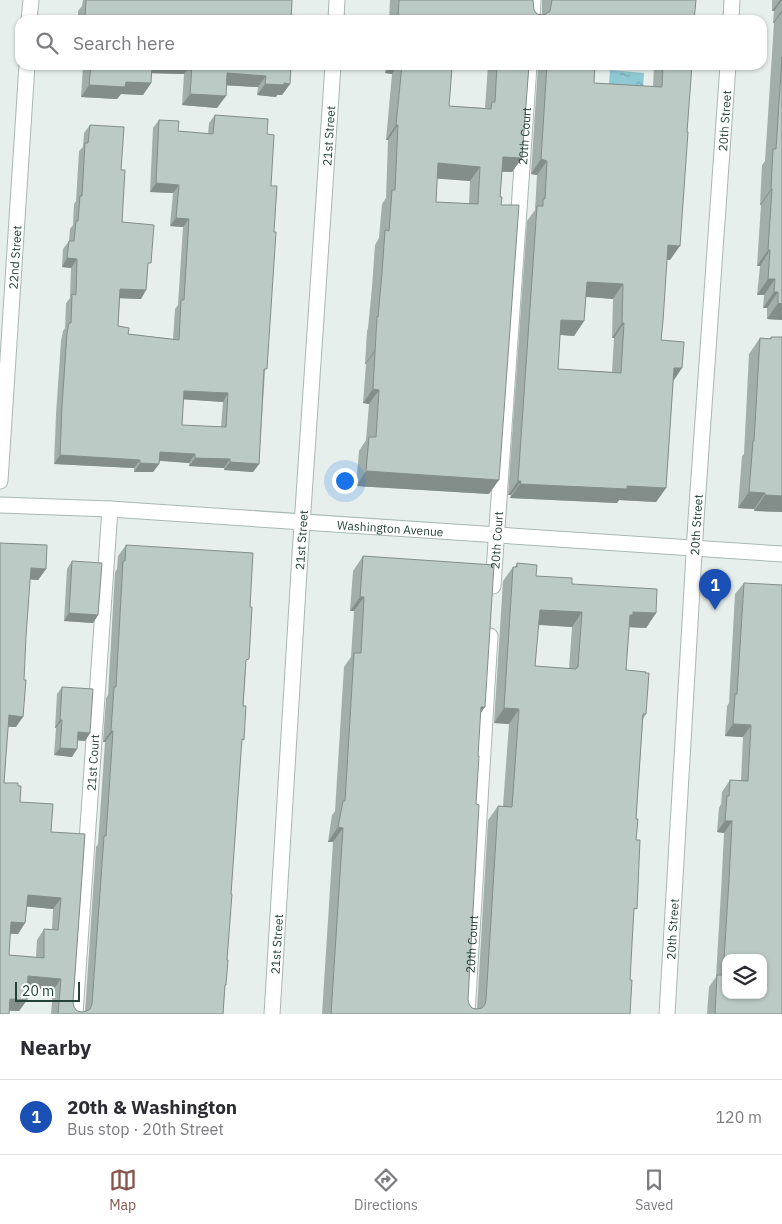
<!DOCTYPE html>
<meta charset="utf-8">
<style>
:root{--surface:#fff;--page:#f7f7f7;--text:#2b2b33;--muted:#7c7c81;--line:#e1e1e2;--accent:#855347}
body{margin:0;font-family:"IBM Plex Sans",sans-serif;background:var(--page);color:var(--text)}
.controls{position:absolute;right:15px;bottom:15px;display:grid;overflow:hidden;border-radius:10px;box-shadow:0 1px 4px #0004}
.controls button{width:45px;height:45px;display:grid;place-items:center;padding:0;border:0;border-bottom:1px solid var(--line);background:var(--surface);color:var(--text);font:25px sans-serif}
.scale{position:absolute;left:15px;bottom:12px;width:65px;box-sizing:border-box;padding-left:5px;border:2px solid #24423a;border-top:0;font-size:14px;line-height:18px;white-space:nowrap;color:#24423a;-webkit-text-stroke:4px #f7fbf9;paint-order:stroke}
.you{position:absolute;left:344px;top:480px;width:18px;height:18px;margin:-12px;border:4px solid #fff;border-radius:50%;background:#1a73e8;box-shadow:0 0 0 8px #1a73e833}
.badge{display:grid;place-items:center;width:32px;height:32px;border-radius:50%;background:var(--accent);color:#fff;font-size:16px;font-weight:700}
.pin{position:absolute;translate:-50% -41px;filter:drop-shadow(0 1px 2px #0008)}
.pin::after{content:'';position:absolute;top:26px;width:18px;height:15px;background:inherit;clip-path:polygon(0 0,100% 0,50% 100%)}
.list{margin:0;padding:0;list-style:none}
h2{display:flex;justify-content:space-between;align-items:center;height:65px;margin:0;padding:0 20px;font-size:21px}
h2 small{font-size:16px;font-weight:400;color:var(--muted)}
.list li{display:grid;grid-template-columns:32px 1fr auto;gap:15px;align-items:center;box-sizing:border-box;height:75px;padding:0 20px;border-top:1px solid var(--line)}
.list b{display:block;font-size:19px;white-space:nowrap}
.list p{margin:0;font-size:16px;white-space:nowrap;color:var(--muted)}
.list em{font-size:16px;font-style:normal;color:var(--muted)}
.icon{flex:none;width:28px;height:28px;fill:none;stroke:currentColor;stroke-width:2;stroke-linecap:round;stroke-linejoin:round}
.map{position:relative;flex:none;width:782px;height:1014px;overflow:hidden}
.search{position:absolute;background:var(--surface);box-shadow:0 1px 4px #0004;left:15px;right:15px;top:15px;height:55px;display:flex;align-items:center;gap:12px;box-sizing:border-box;padding:0 18px;border-radius:15px;color:var(--muted);font-size:19px}
.sheet{height:140px;background:var(--surface)}
nav{display:flex;justify-content:space-around;align-items:center;box-sizing:border-box;height:70px;border-top:1px solid var(--line);background:var(--surface);font-size:14px;color:var(--muted)}
nav a{display:grid;justify-items:center;gap:2px}
nav .on{color:var(--accent)}
.map>svg:first-child{display:block}
.water{fill:url(#water-ripples)}
.lines{fill:none;stroke-linecap:round;stroke-linejoin:round}
.minor-casing{stroke:#a8b8b2;stroke-width:17}
.minor{stroke:#fff;stroke-width:15}
.wall{fill:#a1aea9;fill-rule:evenodd}
.shaded-wall{fill:#838d89}
.building{fill:#bbcac4;stroke:#838d89;fill-rule:evenodd}
.labels{text-anchor:middle;dominant-baseline:central;stroke-width:4;stroke-linejoin:round;paint-order:stroke}
.street-label{font-size:12px;fill:#24423a;stroke:#f7fbf9}
</style>
<div class="map">
<svg width="782" height="1014" viewBox="0 0 782 1014">
<defs>
<pattern id="water-ripples" width="26" height="14" patternUnits="userSpaceOnUse" patternTransform="scale(1.25)"><rect width="26" height="14" fill="#8ec9d4"/><path d="M2 4q2-2 4 0t4 0M15 11q2-2 4 0t4 0" fill="none" stroke="#74a5ad"/></pattern>
</defs>
<rect width="100%" height="100%" fill="#e6efeb"/>
<path class="water" d="M 610,70 L 644,73 L 643,88 L 609,85 Z"/>
<g class="lines">
<defs>
<g id="minor">
<path d="M 29,20 L 31,0"/>
<path d="M 336,20 L 337,0"/>
<path d="M 532,20 L 533,0"/>
<path d="M 731,20 L 732,0"/>
<path id="s1" d="M 0,481 L 27,65"/>
<path id="s2" d="M 0,505 L 110,509 L 782,554"/>
<path id="s3" d="M 493,586 L 529,65"/>
<path id="s4" d="M 75,1014 L 110,509"/>
<path id="s5" d="M 272,1014 L 300,555 L 333,65"/>
<path id="s6" d="M 467,1014 L 490,636"/>
<path id="s7" d="M 667,1014 L 696,520 L 728,65"/>
</g>
</defs>
<use href="#minor" class="minor-casing"/>
<use href="#minor" class="minor"/>
</g>
<path class="wall" d="M 83,0 L 292,0 L 291,20 L 78,20 L 78,11 L 82,6 Z
M 390,0 L 533,0 L 534,10 L 537,14 L 542,15 L 542,0 L 696,0 L 694,20 L 389,20 Z
M 772,0 L 782,0 L 782,320 L 767,319 L 767,308 L 763,308 L 764,295 L 757,295 L 760,266 L 757,266 L 761,205 L 760,205 L 762,165 L 765,161 L 774,23 L 773,23 L 774,11 L 772,11 Z
M 83,65 L 291,65 L 290,84 L 282,95 L 277,95 L 276,97 L 257,95 L 258,87 L 226,85 L 217,108 L 182,105 L 184,74 L 151,73 L 151,83 L 143,95 L 121,94 L 117,99 L 81,97 Z
M 386,65 L 442,65 L 449,106 L 485,108 L 488,65 L 529,65 L 522,158 L 512,172 L 502,172 L 500,197 L 489,494 L 356,486 L 359,451 L 366,440 L 369,404 L 363,403 L 366,364 L 365,364 L 367,331 L 368,328 L 372,287 L 375,245 L 379,238 L 382,204 L 386,198 L 388,140 L 386,140 L 392,74 L 385,73 ZM 437,178 L 470,181 L 469,204 L 436,202 Z
M 538,65 L 595,65 L 594,83 L 653,87 L 654,65 L 692,65 L 670,260 L 667,260 L 661,340 L 673,381 L 666,488 L 656,502 L 619,500 L 617,503 L 510,498 L 511,495 L 508,495 L 527,221 L 535,210 L 537,175 L 531,174 ZM 586,297 L 613,299 L 612,338 L 614,338 L 612,372 L 558,369 L 560,335 L 574,336 L 584,321 Z
M 215,115 L 267,134 L 274,232 L 259,464 L 253,472 L 224,470 L 224,468 L 189,466 L 189,463 L 159,461 L 159,464 L 153,472 L 134,472 L 134,468 L 54,464 L 56,414 L 61,341 L 63,331 L 65,328 L 66,303 L 70,298 L 71,268 L 62,267 L 63,249 L 69,241 L 70,229 L 73,225 L 74,204 L 76,201 L 79,151 L 83,147 L 84,133 L 90,125 L 121,170 L 122,222 L 148,268 L 146,290 L 141,299 L 120,298 L 118,326 L 128,334 L 173,339 L 175,309 L 178,305 L 183,227 L 170,226 L 173,193 L 150,192 L 153,128 L 159,120 L 178,131 L 208,134 L 209,123 ZM 183,399 L 223,402 L 221,427 L 182,425 Z
M 771,337 L 782,512 L 754,511 L 754,509 L 738,508 L 742,456 L 744,454 L 749,354 L 760,338 L 770,339 Z
M 0,543 L 46,569 L 38,580 L 30,579 L 16,727 L 8,727 L 4,783 L 18,786 L 20,802 L 51,832 L 85,834 L 73,1002 L 74,1007 L 77,1011 L 82,1012 L 85,1012 L 96,847 L 98,844 L 105,742 L 103,742 L 106,698 L 108,695 L 115,572 L 117,569 L 118,556 L 126,545 L 246,663 L 241,743 L 223,1014 L 51,1014 L 53,990 L 27,988 L 27,1000 L 19,1011 L 9,1011 L 0,1014 ZM 27,906 L 53,909 L 52,929 L 44,929 L 37,940 L 36,957 L 9,955 L 10,934 L 18,934 L 25,923 Z
M 363,556 L 480,715 L 478,756 L 468,999 L 469,1004 L 472,1008 L 477,1009 L 488,820 L 498,806 L 503,806 L 509,724 L 494,723 L 503,581 L 513,567 L 515,567 L 517,563 L 536,576 L 572,584 L 656,613 L 646,628 L 629,627 L 626,670 L 646,714 L 643,719 L 636,819 L 636,840 L 630,980 L 630,1014 L 322,1014 L 333,842 L 328,842 L 332,815 L 335,811 L 344,667 L 351,657 L 354,611 L 350,611 L 353,571 ZM 538,625 L 572,627 L 569,669 L 535,666 Z
M 72,561 L 98,615 L 93,623 L 64,621 L 67,569 Z
M 744,583 L 782,1014 L 707,1014 L 709,987 L 716,977 L 721,892 L 724,833 L 717,832 L 719,808 L 721,804 L 722,792 L 730,780 L 741,781 L 743,737 L 725,736 L 727,706 L 729,703 L 735,594 Z
M 62,687 L 90,733 L 85,741 L 78,740 L 72,757 L 54,755 L 56,728 L 55,728 L 57,694 Z"/>
<path class="shaded-wall" d="M 780,0 L 782,0 L 774,11 L 772,11 Z
M 782,10 L 782,12 L 774,23 L 773,23 Z
M 149,65 L 191,65 L 184,74 L 144,73 Z
M 391,65 L 398,65 L 392,74 L 385,73 Z
M 227,73 L 266,76 L 258,87 L 219,85 Z
M 126,82 L 151,83 L 143,95 L 121,94 L 117,99 L 81,97 L 89,85 Z
M 284,83 L 290,84 L 282,95 L 277,95 L 276,97 L 257,95 L 265,84 Z
M 190,94 L 226,96 L 217,108 L 182,105 Z
M 396,125 L 398,125 L 388,140 L 386,140 Z
M 503,157 L 522,158 L 512,172 L 493,171 Z
M 541,159 L 547,161 L 537,175 L 531,174 Z
M 438,163 L 480,167 L 470,181 L 428,178 Z
M 156,183 L 179,185 L 173,193 L 150,192 Z
M 771,189 L 772,189 L 761,205 L 760,205 Z
M 176,218 L 189,219 L 183,227 L 170,226 Z
M 668,245 L 680,246 L 670,260 L 658,259 Z
M 768,250 L 770,250 L 760,266 L 757,266 Z
M 67,258 L 77,259 L 71,268 L 62,267 Z
M 768,279 L 775,279 L 764,295 L 757,295 Z
M 587,282 L 623,284 L 613,299 L 577,296 Z
M 120,289 L 146,290 L 141,299 L 114,298 Z
M 774,292 L 778,292 L 767,308 L 763,308 Z
M 778,303 L 782,304 L 782,320 L 767,319 Z
M 561,320 L 584,321 L 574,336 L 551,334 Z
M 622,323 L 624,323 L 614,338 L 612,338 Z
M 375,350 L 376,350 L 366,364 L 365,364 Z
M 674,368 L 682,368 L 672,383 Z
M 373,389 L 379,390 L 369,404 L 363,403 Z
M 184,391 L 228,393 L 223,402 L 178,399 Z
M 160,452 L 195,454 L 189,463 L 154,460 Z
M 60,455 L 140,460 L 134,468 L 54,464 Z
M 195,458 L 230,459 L 224,468 L 189,466 Z
M 230,462 L 259,464 L 253,472 L 224,470 Z
M 140,463 L 159,464 L 153,472 L 134,472 Z
M 366,471 L 499,480 L 489,494 L 356,486 Z
M 518,481 L 521,481 L 511,495 L 508,495 Z
M 520,484 L 627,486 L 666,488 L 656,502 L 619,500 L 617,503 L 510,498 Z
M 749,492 L 765,493 L 754,509 L 738,508 Z
M 765,495 L 782,496 L 782,512 L 754,511 Z
M 31,568 L 46,569 L 38,580 L 23,579 Z
M 360,597 L 364,597 L 354,611 L 350,611 Z
M 540,610 L 582,612 L 572,627 L 529,624 Z
M 633,612 L 656,613 L 646,628 L 625,627 L 630,615 Z
M 69,613 L 98,615 L 93,623 L 64,621 Z
M 481,707 L 485,707 L 475,721 Z
M 504,708 L 519,709 L 509,724 L 494,723 Z
M 9,715 L 23,717 L 16,727 L 1,726 Z
M 60,720 L 62,720 L 56,728 L 55,728 Z
M 733,724 L 751,725 L 743,737 L 725,736 Z
M 111,731 L 113,731 L 105,742 L 103,742 Z
M 78,732 L 90,733 L 85,741 L 73,740 Z
M 60,748 L 77,749 L 72,757 L 54,755 Z
M 725,821 L 732,821 L 724,833 L 717,832 Z
M 338,827 L 343,828 L 333,842 L 328,842 Z
M 28,895 L 61,898 L 53,909 L 20,906 Z
M 11,922 L 25,923 L 18,934 L 4,933 Z
M 28,976 L 61,979 L 53,990 L 20,987 Z
M 10,999 L 27,1000 L 19,1011 L 2,1010 Z"/>
<path class="building" d="M 86,0 L 292,0 L 291,20 L 85,20 Z
M 399,0 L 533,0 L 534,10 L 537,14 L 542,15 L 546,14 L 550,11 L 551,6 L 552,0 L 696,0 L 694,20 L 398,20 Z
M 782,57 L 782,304 L 778,303 L 778,292 L 774,292 L 775,279 L 768,279 L 770,250 L 768,250 L 772,189 L 771,189 L 773,149 L 776,149 Z
M 91,65 L 152,65 L 151,83 L 126,82 L 125,87 L 89,85 Z
M 192,65 L 291,65 L 290,84 L 284,83 L 284,85 L 265,84 L 266,76 L 227,73 L 226,96 L 190,94 Z
M 402,65 L 442,65 L 442,67 L 452,68 L 449,106 L 491,109 L 492,102 L 495,102 L 497,65 L 529,65 L 522,158 L 503,157 L 500,197 L 502,197 L 501,205 L 519,205 L 499,480 L 366,471 L 369,437 L 376,437 L 379,390 L 373,389 L 377,316 L 378,317 L 382,273 L 385,230 L 389,231 L 392,190 L 395,190 L 398,125 L 396,125 ZM 438,163 L 480,167 L 478,204 L 436,202 Z
M 547,65 L 595,65 L 594,83 L 662,87 L 663,65 L 692,65 L 687,132 L 688,132 L 680,246 L 668,245 L 663,321 L 661,340 L 684,342 L 682,368 L 674,368 L 666,488 L 627,486 L 627,489 L 520,484 L 521,481 L 518,481 L 537,206 L 543,206 L 543,199 L 545,199 L 547,161 L 541,159 ZM 587,282 L 623,284 L 622,323 L 624,323 L 621,373 L 558,369 L 561,320 L 584,321 Z
M 215,115 L 268,119 L 267,134 L 274,135 L 271,186 L 277,186 L 274,232 L 276,232 L 267,369 L 264,369 L 259,464 L 230,462 L 230,459 L 195,458 L 195,454 L 160,452 L 159,464 L 140,463 L 140,460 L 60,455 L 62,406 L 67,333 L 69,323 L 71,323 L 72,294 L 76,295 L 77,259 L 67,258 L 69,241 L 74,241 L 76,221 L 78,221 L 80,196 L 82,196 L 85,143 L 88,143 L 90,125 L 124,127 L 121,170 L 125,170 L 122,222 L 154,225 L 151,263 L 148,263 L 146,290 L 120,289 L 118,326 L 129,328 L 128,334 L 179,340 L 181,300 L 184,300 L 189,219 L 176,218 L 179,185 L 156,183 L 159,120 L 179,121 L 178,131 L 213,134 ZM 184,391 L 228,393 L 226,427 L 182,425 Z
M 771,337 L 782,337 L 782,496 L 765,495 L 765,493 L 749,492 L 753,441 L 754,441 L 760,338 L 771,339 Z
M 0,543 L 47,545 L 46,569 L 31,568 L 26,636 L 24,680 L 26,680 L 23,717 L 9,715 L 4,783 L 18,783 L 18,786 L 21,786 L 20,802 L 53,804 L 51,832 L 85,834 L 73,1002 L 74,1007 L 77,1011 L 82,1012 L 87,1011 L 90,1009 L 92,1004 L 104,836 L 106,836 L 113,731 L 111,731 L 114,687 L 116,687 L 123,561 L 125,561 L 126,545 L 253,553 L 250,607 L 252,607 L 249,659 L 246,660 L 243,706 L 246,706 L 244,740 L 242,739 L 231,894 L 232,894 L 227,960 L 228,960 L 226,985 L 225,985 L 223,1014 L 58,1014 L 61,979 L 28,976 L 27,1000 L 10,999 L 9,1014 L 0,1014 ZM 28,895 L 61,898 L 58,930 L 44,929 L 44,958 L 9,955 L 11,922 L 25,923 Z
M 363,556 L 494,565 L 485,707 L 481,707 L 478,756 L 479,756 L 476,804 L 479,805 L 468,999 L 469,1004 L 472,1008 L 476,1009 L 482,1008 L 485,1004 L 486,1000 L 498,806 L 512,807 L 519,709 L 504,708 L 513,567 L 517,567 L 517,563 L 537,565 L 536,576 L 572,578 L 572,584 L 657,589 L 656,613 L 633,612 L 633,615 L 630,615 L 626,670 L 646,672 L 645,673 L 649,673 L 646,714 L 643,714 L 636,819 L 638,819 L 636,840 L 640,840 L 637,909 L 634,908 L 630,980 L 632,980 L 630,1014 L 331,1014 L 343,828 L 338,827 L 343,801 L 345,801 L 354,653 L 361,653 L 364,597 L 360,597 ZM 540,610 L 582,612 L 578,667 L 577,667 L 576,669 L 535,666 Z
M 72,561 L 102,563 L 98,615 L 69,613 Z
M 744,583 L 782,585 L 782,1014 L 715,1014 L 717,975 L 723,975 L 729,880 L 732,821 L 725,821 L 727,796 L 729,796 L 730,780 L 748,781 L 751,725 L 733,724 L 735,694 L 737,694 ZM 726,958 L 763,958 L 763,995 L 726,995 Z
M 62,687 L 93,689 L 90,733 L 78,732 L 77,749 L 60,748 L 62,720 L 60,720 Z"/>
<g class="labels">
<g class="street-label">
<text stroke="none"><textPath href="#s7" startOffset="895">20th Street</textPath></text>
<text stroke="none"><textPath href="#s5" startOffset="880">21st Street</textPath></text>
<text stroke="none"><textPath href="#s3" startOffset="451">20th Court</textPath></text>
<text stroke="none"><textPath href="#s1" startOffset="224">22nd Street</textPath></text>
<text stroke="none"><textPath href="#s7" startOffset="490">20th Street</textPath></text>
<text stroke="none"><textPath href="#s2" startOffset="391">Washington Avenue</textPath></text>
<text stroke="none"><textPath href="#s5" startOffset="475">21st Street</textPath></text>
<text stroke="none"><textPath href="#s3" startOffset="46">20th Court</textPath></text>
<text stroke="none"><textPath href="#s4" startOffset="252">21st Court</textPath></text>
<text stroke="none"><textPath href="#s7" startOffset="85">20th Street</textPath></text>
<text stroke="none"><textPath href="#s5" startOffset="70">21st Street</textPath></text>
<text stroke="none"><textPath href="#s6" startOffset="70">20th Court</textPath></text>
</g>
</g>
</svg>
<div class="controls">
<button><svg class="icon" aria-label="layers" viewBox="0 0 24 24"><path d="M12 4l9 5-9 5-9-5zM3 14l9 5 9-5"/></svg></button>
</div>
<div class="scale">20 m</div>
<div class="you"></div>
<div class="pin badge" style="left:715px;top:610px;background:#1a4fb4">1</div>
<div class="search"><svg class="icon" aria-label="search" viewBox="0 0 24 24"><circle cx="10" cy="10" r="6"/><path d="M15 15l6 6"/></svg>Search here</div>
</div>
<section class="sheet">
<h2>Nearby<small></small></h2>
<ul class="list">
<li><span class="badge" style="background:#1a4fb4">1</span><div><b>20th &amp; Washington</b><p>Bus stop · 20th Street</p></div><em>120 m</em></li>
</ul>
</section>
<nav>
<a class="on"><svg class="icon" aria-label="map" viewBox="0 0 24 24"><path d="M3 6l6-2 6 2 6-2v14l-6 2-6-2-6 2zM9 4v14M15 6v14"/></svg>Map</a>
<a><svg class="icon" aria-label="directions" viewBox="0 0 24 24"><path d="M12 3l9 9-9 9-9-9zM9 14v-3h6M13 9l2 2-2 2"/></svg>Directions</a>
<a><svg class="icon" aria-label="saved" viewBox="0 0 24 24"><path d="M7 4h10v16l-5-4-5 4z"/></svg>Saved</a>
</nav>
